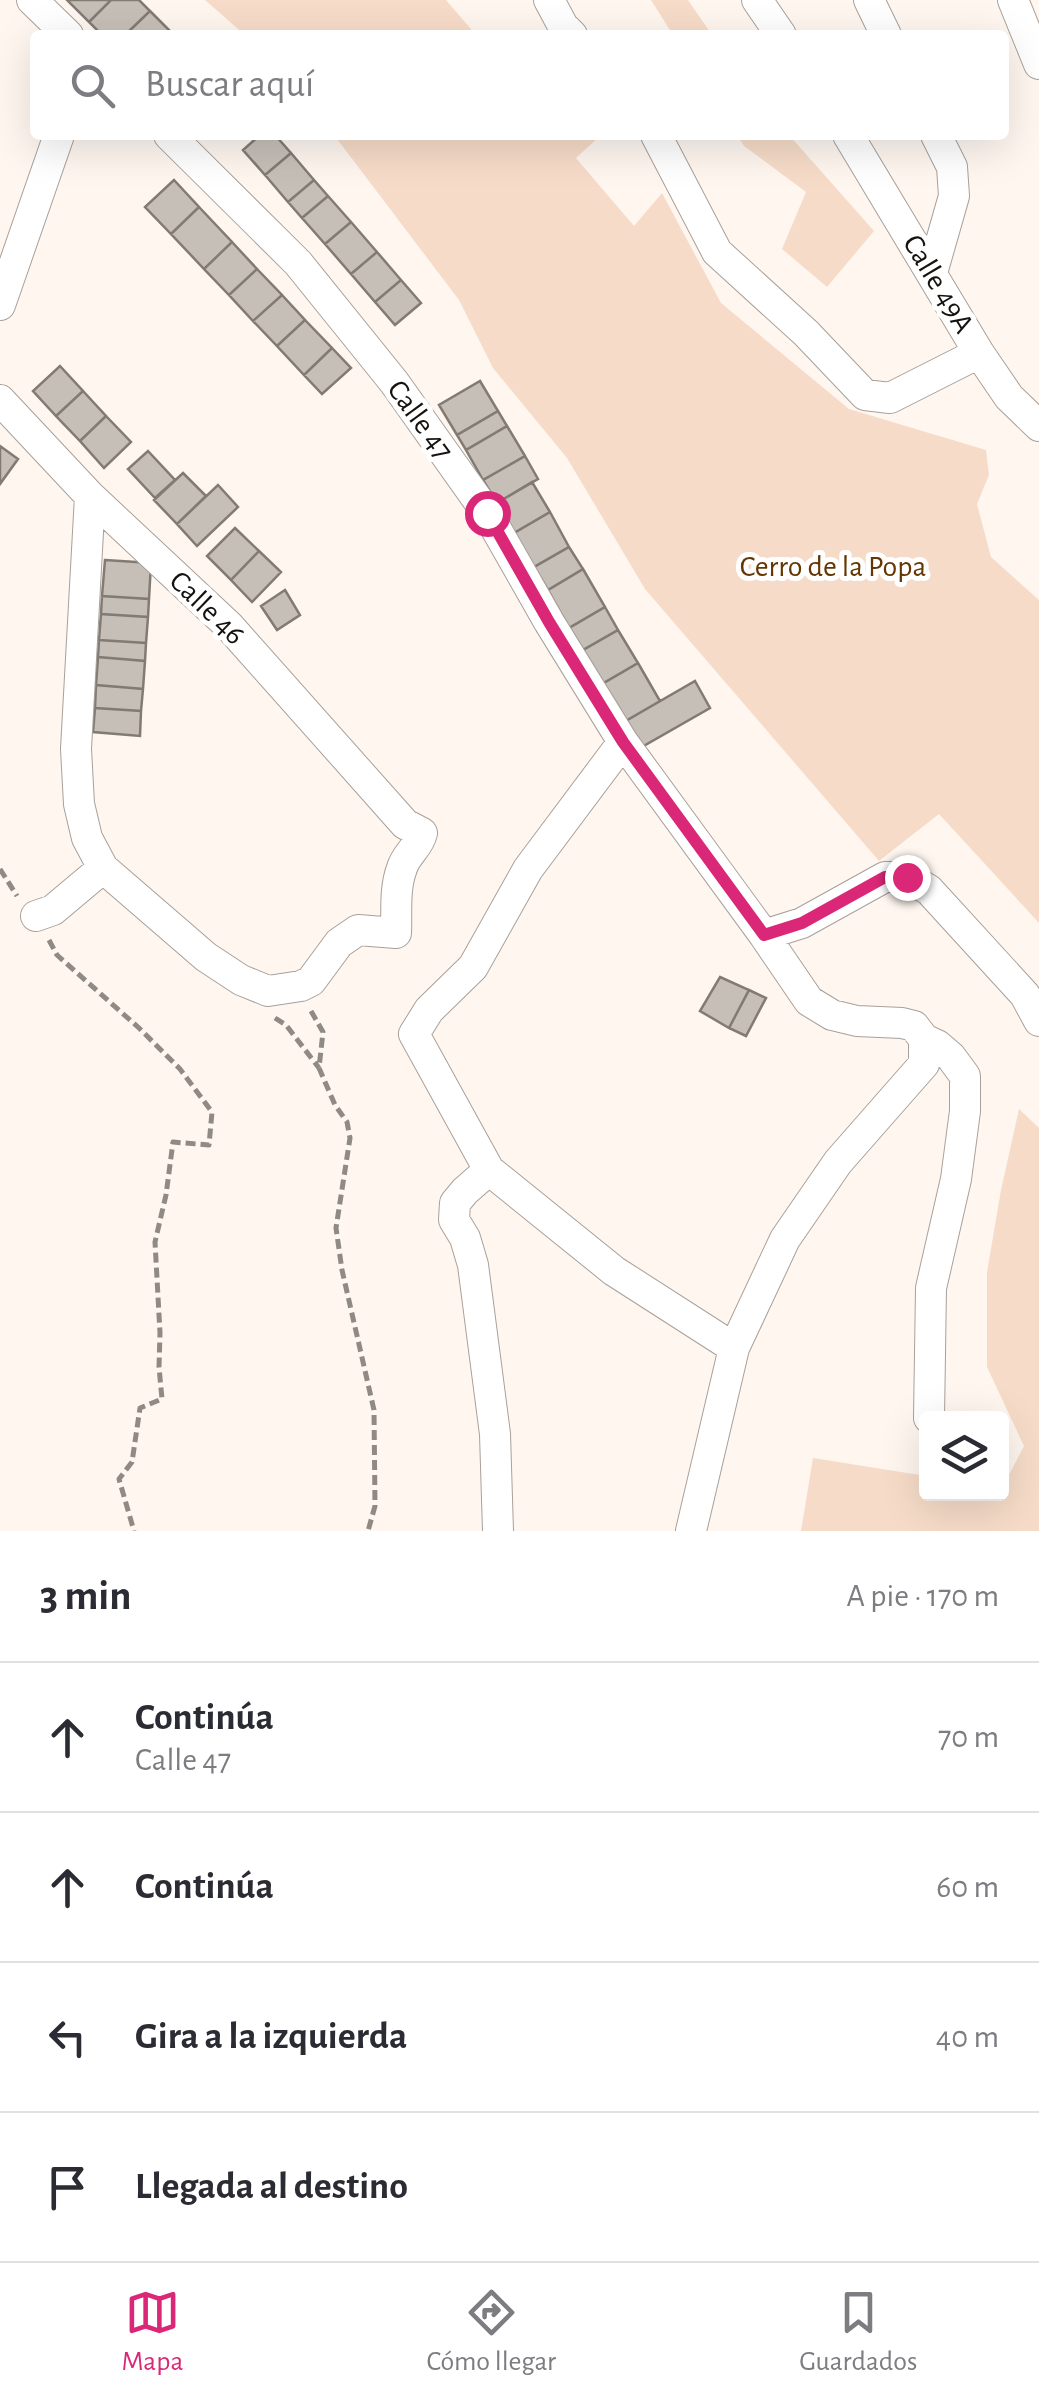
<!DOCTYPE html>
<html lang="es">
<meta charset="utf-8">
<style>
:root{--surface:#fff;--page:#f7f7f7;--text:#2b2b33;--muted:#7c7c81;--line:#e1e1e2;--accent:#db2777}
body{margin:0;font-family:"Alegreya Sans",sans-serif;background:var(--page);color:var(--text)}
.controls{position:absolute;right:30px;bottom:30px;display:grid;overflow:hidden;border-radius:10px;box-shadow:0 10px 40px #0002}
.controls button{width:90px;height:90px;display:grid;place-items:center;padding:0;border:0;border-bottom:2px solid var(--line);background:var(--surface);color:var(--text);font:50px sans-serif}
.stop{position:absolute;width:30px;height:30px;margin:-22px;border:8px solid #db2777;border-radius:50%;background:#fff}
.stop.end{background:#db2777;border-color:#fff;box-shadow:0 2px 10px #0008}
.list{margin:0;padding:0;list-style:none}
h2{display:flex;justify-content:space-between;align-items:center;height:130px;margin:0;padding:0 40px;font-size:42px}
h2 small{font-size:32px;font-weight:400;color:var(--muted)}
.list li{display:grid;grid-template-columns:65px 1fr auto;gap:30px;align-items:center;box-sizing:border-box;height:150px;padding:0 40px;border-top:2px solid var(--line)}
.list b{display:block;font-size:38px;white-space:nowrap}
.list p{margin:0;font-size:32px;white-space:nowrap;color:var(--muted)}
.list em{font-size:32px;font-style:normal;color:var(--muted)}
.icon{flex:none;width:55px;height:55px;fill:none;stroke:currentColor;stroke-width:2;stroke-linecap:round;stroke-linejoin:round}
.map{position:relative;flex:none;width:1039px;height:1531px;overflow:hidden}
.search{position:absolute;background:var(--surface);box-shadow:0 10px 40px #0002;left:30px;right:30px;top:30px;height:110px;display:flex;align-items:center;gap:25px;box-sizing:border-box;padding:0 35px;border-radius:10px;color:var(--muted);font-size:38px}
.sheet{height:730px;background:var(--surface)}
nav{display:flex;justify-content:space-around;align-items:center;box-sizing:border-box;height:140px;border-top:2px solid var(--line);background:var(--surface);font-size:28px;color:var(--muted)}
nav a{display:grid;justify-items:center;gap:5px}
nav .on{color:var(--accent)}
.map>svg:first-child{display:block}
.green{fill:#f6dcc8}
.building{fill:#c6bfb8;stroke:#817b74;stroke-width:2.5}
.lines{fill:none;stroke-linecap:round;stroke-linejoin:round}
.minor-casing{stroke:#a8a09a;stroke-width:32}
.path{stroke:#908a85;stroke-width:5;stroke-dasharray:10 5;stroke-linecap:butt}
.minor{stroke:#fff;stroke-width:30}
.route{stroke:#db2777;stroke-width:12}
.labels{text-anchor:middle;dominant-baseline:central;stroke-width:10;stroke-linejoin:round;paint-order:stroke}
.street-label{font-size:30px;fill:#151210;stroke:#fff}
.park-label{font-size:30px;fill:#643601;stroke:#fff}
</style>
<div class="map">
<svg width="1039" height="1531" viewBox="0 0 1039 1531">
<rect width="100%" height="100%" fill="#fef6ef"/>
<path class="green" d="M 205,0 L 446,0 L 476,35 L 245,35 Z
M 651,0 L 688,0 L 712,35 L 673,35 Z
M 334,135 L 600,136 L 576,158 L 634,226 L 662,193 L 721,303 L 849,409 L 986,450 L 989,475 L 977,504 L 991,557 L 1039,600 L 1039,923 L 939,814 L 879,861 L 645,589 L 567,458 L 493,368 L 459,300 Z
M 737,135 L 789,135 L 874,231 L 827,287 L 782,249 L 806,192 L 744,146 Z
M 1019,1109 L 1039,1128 L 1039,1531 L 801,1531 L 813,1458 L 926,1476 L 926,1494 L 1002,1494 L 1002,1488 L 1024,1446 L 987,1367 L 987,1272 L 1001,1190 Z"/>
<path class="building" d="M 67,0 L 111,0 L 89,22 Z
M 111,0 L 139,0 L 150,11 L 125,35 L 102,35 L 89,22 Z
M 150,11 L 174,35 L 125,35 Z
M 260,135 L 275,135 L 291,153 L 265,175 L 243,150 Z
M 291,153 L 314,180 L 288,202 L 265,175 Z
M 174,180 L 199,207 L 171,234 L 145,207 Z
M 314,180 L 328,196 L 302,218 L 288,202 Z
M 328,196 L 351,222 L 325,244 L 302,218 Z
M 199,207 L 232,242 L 204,269 L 171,234 Z
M 351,222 L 377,252 L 351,274 L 325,244 Z
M 232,242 L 257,269 L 229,295 L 204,269 Z
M 377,252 L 401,280 L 375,302 L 351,274 Z
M 257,269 L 282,295 L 253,321 L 229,295 Z
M 401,280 L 421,303 L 395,325 L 375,302 Z
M 282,295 L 305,320 L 277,346 L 253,321 Z
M 305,320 L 332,348 L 304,375 L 277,346 Z
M 332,348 L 351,368 L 322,394 L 304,375 Z
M 60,366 L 83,391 L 56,416 L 33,391 Z
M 480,381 L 498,411 L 457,435 L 439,405 Z
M 83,391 L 106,416 L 80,441 L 56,416 Z
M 498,411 L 507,426 L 466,450 L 457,435 Z
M 106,416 L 131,442 L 104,468 L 80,441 Z
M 507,426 L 525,456 L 483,480 L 466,450 Z
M 0,446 L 18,459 L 0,484 Z
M 148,451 L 175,480 L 155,498 L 128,469 Z
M 525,456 L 538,479 L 497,503 L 483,480 Z
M 183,473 L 206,496 L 177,524 L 154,500 Z
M 532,482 L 550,512 L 514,533 L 497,503 Z
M 218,485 L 238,507 L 197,546 L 177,524 Z
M 550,512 L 569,547 L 534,567 L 514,533 Z
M 235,528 L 259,551 L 231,580 L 207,556 Z
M 569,547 L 583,569 L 548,590 L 534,567 Z
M 259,551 L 281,572 L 252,602 L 231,580 Z
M 105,560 L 151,563 L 149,599 L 102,596 Z
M 583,569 L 605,607 L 569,628 L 548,590 Z
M 285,590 L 300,615 L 277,630 L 261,606 Z
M 102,596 L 149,599 L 148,617 L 101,614 Z
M 605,607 L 618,630 L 583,650 L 569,628 Z
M 101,614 L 148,617 L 146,643 L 99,640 Z
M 618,630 L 638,663 L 602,684 L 583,650 Z
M 99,640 L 146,643 L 145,661 L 98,657 Z
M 98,657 L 145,661 L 143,689 L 96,685 Z
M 638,663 L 660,701 L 624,722 L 602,684 Z
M 695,681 L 710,708 L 640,748 L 624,722 Z
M 96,685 L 143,689 L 141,711 L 95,708 Z
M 95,708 L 141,711 L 140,736 L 93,732 Z
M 720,977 L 749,990 L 729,1028 L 700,1011 Z
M 749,990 L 766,998 L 746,1036 L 729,1028 Z"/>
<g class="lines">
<defs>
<path id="minor" d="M 32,0 L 68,35
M 549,0 L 563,26 L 572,35
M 757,0 L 781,35
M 869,0 L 886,35
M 1013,0 L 1039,64
M 169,135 L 298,263 L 394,382 L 487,513 L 549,622 L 623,742 L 764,935 L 809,1001 L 832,1015 L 857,1021 L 902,1023 L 914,1026 L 924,1039 L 924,1064 L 838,1162 L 785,1239 L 734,1348 L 691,1531
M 656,135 L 717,252 L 806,333 L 865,395 L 890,398 L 979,353
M 848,135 L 979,353 L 1009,397 L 1039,426
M 932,273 L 954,196 L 952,167 L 936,135
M 0,305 L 59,135
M 0,400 L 90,496 L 229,626 L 405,824 L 422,833 C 419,847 406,854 402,868 C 394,889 397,912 396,933 L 358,930 L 339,943 L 311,981 L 301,986 L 268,991 L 241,980 L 206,957 L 103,868 L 87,838 L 79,804 L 76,749 L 90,496
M 623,742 L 528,869 L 473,967 L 429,1010 L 414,1034 L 489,1170 L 614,1271 L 734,1348
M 36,916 L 53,910 L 103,868
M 764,935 L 802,923 L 885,877 L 907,877 L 929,890 L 1025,995 L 1039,1021
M 924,1039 L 937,1045 L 951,1057 L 965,1076 L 965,1111 L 956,1179 L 931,1288 L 929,1418
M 489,1170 L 465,1191 L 455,1203 L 454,1220 L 465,1238 L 473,1265 L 495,1434 L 498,1531"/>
</defs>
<use href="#minor" class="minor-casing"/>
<path class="path" d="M 0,869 L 17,896
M 49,940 L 57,955 L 139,1028 L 180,1069 L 212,1112 L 209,1145 L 173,1142 L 166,1195 L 155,1242 L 160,1333 L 159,1367 L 162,1399 L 140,1408 L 132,1462 L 119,1479 L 134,1531
M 311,1011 L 323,1032 L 319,1068 L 335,1105 L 347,1122 L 350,1138 L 336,1228 L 342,1270 L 374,1410 L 375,1506 L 368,1531
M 275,1018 L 286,1025 L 319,1068"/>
<use href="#minor" class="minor"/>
</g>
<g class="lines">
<path class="route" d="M 487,513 L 549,622 L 623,742 L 764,935 L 802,923 L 885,877 L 907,877"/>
</g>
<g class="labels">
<g class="street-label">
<text transform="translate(938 284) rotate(59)">Calle 49A</text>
<text transform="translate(420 420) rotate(54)">Calle 47</text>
<text transform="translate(207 608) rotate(44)">Calle 46</text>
</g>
<g class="park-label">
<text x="833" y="567">Cerro de la Popa</text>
</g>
</g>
</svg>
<div class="controls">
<button><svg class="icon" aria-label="layers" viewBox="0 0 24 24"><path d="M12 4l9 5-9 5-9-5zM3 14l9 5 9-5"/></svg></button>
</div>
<div class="stop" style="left:487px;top:513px"></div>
<div class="stop end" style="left:907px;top:877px"></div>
<div class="search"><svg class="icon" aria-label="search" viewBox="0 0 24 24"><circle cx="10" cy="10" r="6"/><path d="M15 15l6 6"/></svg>Buscar aquí</div>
</div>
<section class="sheet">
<h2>3 min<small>A pie · 170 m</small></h2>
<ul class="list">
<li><svg class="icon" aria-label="ahead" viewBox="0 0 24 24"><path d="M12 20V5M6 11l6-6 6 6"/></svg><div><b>Continúa</b><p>Calle 47</p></div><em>70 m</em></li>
<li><svg class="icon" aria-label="ahead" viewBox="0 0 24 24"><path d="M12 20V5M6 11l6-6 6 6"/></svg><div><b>Continúa</b></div><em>60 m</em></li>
<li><svg class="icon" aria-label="left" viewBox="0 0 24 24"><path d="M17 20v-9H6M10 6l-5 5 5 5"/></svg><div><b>Gira a la izquierda</b></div><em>40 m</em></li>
<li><svg class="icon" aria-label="arrive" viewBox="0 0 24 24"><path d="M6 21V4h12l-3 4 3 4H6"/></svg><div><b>Llegada al destino</b></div></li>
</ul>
</section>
<nav>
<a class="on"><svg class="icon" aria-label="map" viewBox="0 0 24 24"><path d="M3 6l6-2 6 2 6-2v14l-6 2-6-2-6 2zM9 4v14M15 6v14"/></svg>Mapa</a>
<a><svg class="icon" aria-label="directions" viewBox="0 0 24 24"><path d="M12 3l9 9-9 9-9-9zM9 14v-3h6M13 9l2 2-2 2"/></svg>Cómo llegar</a>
<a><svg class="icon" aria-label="saved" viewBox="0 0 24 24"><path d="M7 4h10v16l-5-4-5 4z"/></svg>Guardados</a>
</nav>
